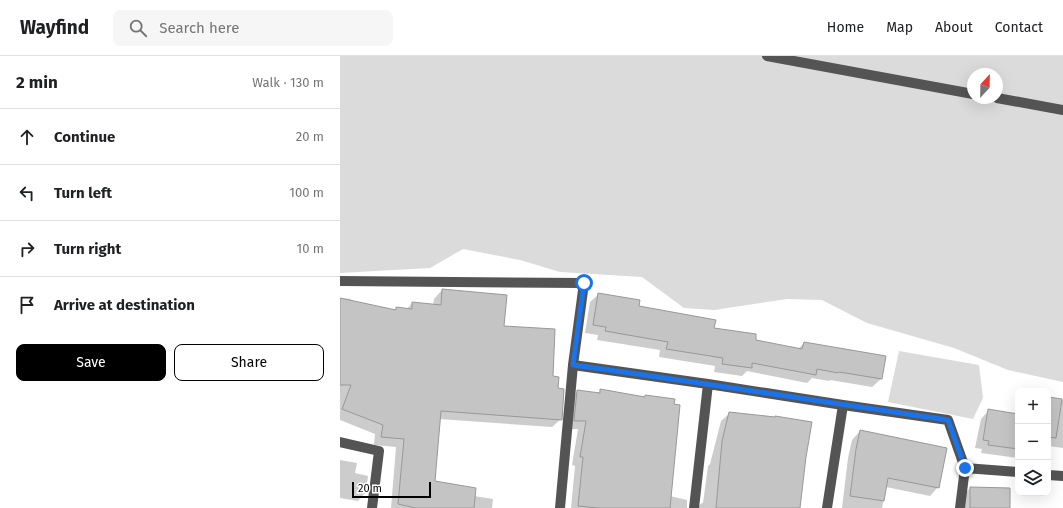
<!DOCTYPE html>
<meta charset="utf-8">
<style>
:root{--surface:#fff;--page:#f6f6f6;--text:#202124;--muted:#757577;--line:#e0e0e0;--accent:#000}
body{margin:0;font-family:"Fira Sans",sans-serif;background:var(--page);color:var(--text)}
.controls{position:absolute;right:12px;bottom:12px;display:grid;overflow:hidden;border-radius:8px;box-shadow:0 4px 16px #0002}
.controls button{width:36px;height:36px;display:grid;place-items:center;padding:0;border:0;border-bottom:1px solid var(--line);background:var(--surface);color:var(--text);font:20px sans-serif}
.compass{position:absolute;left:627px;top:12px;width:36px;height:36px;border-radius:50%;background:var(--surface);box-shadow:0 4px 16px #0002;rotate:22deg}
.scale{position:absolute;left:12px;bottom:10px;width:79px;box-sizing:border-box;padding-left:4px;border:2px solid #000;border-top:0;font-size:11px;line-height:14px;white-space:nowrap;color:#000;-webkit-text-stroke:3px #fff;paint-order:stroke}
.stop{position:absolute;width:12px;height:12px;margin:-9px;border:3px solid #1a73e8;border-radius:50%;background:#fff}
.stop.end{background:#1a73e8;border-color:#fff;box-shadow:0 1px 4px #0008}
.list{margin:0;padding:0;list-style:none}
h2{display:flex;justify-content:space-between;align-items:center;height:52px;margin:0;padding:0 16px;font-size:17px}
h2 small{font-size:13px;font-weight:400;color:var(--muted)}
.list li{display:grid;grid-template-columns:26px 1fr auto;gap:12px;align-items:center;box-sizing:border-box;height:56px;padding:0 16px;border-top:1px solid var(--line)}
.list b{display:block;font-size:15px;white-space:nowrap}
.list em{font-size:13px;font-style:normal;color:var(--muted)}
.actions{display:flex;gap:8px;padding:12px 16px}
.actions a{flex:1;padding:9px 0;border:1px solid var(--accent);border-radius:8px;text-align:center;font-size:14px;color:var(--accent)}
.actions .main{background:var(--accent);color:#fff}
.icon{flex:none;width:22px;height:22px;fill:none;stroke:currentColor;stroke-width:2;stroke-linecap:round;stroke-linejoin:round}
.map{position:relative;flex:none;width:723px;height:452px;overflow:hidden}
header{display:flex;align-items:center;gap:24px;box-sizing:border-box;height:56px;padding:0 20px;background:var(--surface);border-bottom:1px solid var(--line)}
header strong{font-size:19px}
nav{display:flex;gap:22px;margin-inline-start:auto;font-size:14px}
.search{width:280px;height:36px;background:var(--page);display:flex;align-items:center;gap:10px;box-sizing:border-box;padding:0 14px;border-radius:8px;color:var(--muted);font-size:15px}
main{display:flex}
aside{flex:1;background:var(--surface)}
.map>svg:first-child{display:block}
.green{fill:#dbdbdb;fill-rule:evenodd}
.shadow{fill:#0003}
.building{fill:#c4c4c4;stroke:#989898}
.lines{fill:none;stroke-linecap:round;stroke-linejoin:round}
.minor{stroke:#545454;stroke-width:10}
.route{stroke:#1a73e8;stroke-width:5}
</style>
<header>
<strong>Wayfind</strong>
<div class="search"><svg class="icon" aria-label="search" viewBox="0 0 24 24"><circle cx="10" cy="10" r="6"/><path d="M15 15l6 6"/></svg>Search here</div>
<nav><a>Home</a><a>Map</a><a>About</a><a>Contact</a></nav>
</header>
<main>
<aside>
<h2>2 min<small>Walk · 130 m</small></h2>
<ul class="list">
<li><svg class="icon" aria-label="ahead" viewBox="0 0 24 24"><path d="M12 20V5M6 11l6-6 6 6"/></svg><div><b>Continue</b></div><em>20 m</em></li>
<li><svg class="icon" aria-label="left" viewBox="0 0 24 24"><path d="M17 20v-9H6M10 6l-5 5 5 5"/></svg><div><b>Turn left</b></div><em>100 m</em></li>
<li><svg class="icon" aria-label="right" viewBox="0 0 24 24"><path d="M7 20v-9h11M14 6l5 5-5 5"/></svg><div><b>Turn right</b></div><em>10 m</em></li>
<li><svg class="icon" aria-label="arrive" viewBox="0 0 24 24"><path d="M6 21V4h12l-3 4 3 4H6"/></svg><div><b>Arrive at destination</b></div></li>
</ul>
<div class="actions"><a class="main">Save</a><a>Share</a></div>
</aside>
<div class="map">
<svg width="723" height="452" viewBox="0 0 723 452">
<rect width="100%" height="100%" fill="#fff"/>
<path class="green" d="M 0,0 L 723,0 L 723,326 L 668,314 L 614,292 L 527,267 L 482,244 L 447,243 L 374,254 L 344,252 L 302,221 L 220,216 L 180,204 L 123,193 L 90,212 L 0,217 ZM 633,18 L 657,18 L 657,42 L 633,42 Z
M 559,295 L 639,309 L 643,342 L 633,363 L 548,346 Z"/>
<path class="shadow" d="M 102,234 L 163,271 L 212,321 L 217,333 L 221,363 L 212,371 L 99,363 L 93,426 L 134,440 L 153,443 L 152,452 L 51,452 L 56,391 L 34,389 L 35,378 L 0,364 L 0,242 L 11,243 L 11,245 L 54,255 L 56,252 L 67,253 L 72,247 L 93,249 L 94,243 Z
M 259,238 L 297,251 L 414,285 L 458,293 L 464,287 L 545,300 L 541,323 L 532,331 L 490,324 L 489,325 L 472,322 L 467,327 L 407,315 L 402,320 L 374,316 L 375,310 L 319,301 L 320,294 L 257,284 L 258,279 L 245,277 L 250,246 Z
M 261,334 L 304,341 L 306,340 L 330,440 L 347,444 L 347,452 L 231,452 L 235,410 L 232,409 L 238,373 L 227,373 L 229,344 L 238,335 L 258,337 Z
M 708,342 L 723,344 L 723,392 L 708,390 Z
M 678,346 L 678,402 L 641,397 L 642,393 L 635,392 L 641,363 L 649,354 L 676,359 Z
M 390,357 L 459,452 L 356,452 L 362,447 L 363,447 L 368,410 L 370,408 L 381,365 Z
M 520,375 L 598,431 L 590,440 L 546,431 L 542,452 L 502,452 L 508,402 L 512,384 Z
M 0,404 L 17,407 L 15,417 L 28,420 L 26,436 L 18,445 L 0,442 Z
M 630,432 L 669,452 L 622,452 L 622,441 Z"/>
<path class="building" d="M 102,233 L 167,239 L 164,270 L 215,273 L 213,320 L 219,321 L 218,332 L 224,333 L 222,364 L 101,355 L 95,425 L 136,432 L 134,452 L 75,452 L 58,448 L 64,383 L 41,381 L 43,369 L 2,353 L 11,329 L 0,329 L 0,242 L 56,254 L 56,251 L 72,253 L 72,246 L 101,249 Z
M 258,237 L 300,244 L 299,250 L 376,264 L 374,272 L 416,278 L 416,284 L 462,293 L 464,286 L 546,300 L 542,323 L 499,316 L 498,317 L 477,313 L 476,319 L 412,307 L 412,312 L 382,308 L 383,302 L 326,293 L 328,286 L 265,275 L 266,271 L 253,269 Z
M 260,333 L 305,341 L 305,339 L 335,343 L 334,348 L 340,349 L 330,452 L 258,452 L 238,450 L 243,401 L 240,401 L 246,365 L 234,365 L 237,334 L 260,337 Z
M 708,341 L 722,343 L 716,382 L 708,381 Z
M 648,353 L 678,358 L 678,393 L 648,389 L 649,385 L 643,384 Z
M 389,356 L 435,361 L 435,360 L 472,366 L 466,401 L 460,452 L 376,452 L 382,385 Z
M 520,374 L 607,392 L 599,432 L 548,422 L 544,445 L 510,440 L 516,393 Z
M 630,431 L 670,432 L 670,452 L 630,452 Z"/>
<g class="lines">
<path class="minor" d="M 427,0 L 633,38
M 657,42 L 723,54
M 0,225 L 244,227 L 233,309 L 220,452
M 233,309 L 368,328 L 503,349 L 608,364 L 625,412 L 620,452
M 0,386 L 39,395 L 32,452
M 625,412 L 678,416
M 708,419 L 723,420
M 354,452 L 368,328
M 487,452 L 503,349"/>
</g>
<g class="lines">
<path class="route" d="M 244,227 L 233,309 C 358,326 483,346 608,364 L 625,412"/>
</g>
</svg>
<div class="controls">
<button>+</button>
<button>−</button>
<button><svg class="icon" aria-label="layers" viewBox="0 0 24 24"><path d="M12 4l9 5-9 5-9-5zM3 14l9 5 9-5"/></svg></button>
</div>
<svg class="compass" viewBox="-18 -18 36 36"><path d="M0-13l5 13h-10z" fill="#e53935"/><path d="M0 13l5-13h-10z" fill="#757577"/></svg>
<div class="scale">20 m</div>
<div class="stop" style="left:244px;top:227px"></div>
<div class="stop end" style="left:625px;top:412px"></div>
</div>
</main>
